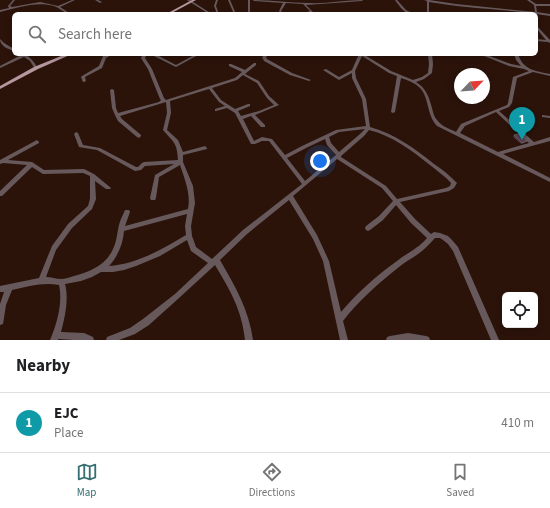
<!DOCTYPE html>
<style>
:root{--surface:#fff;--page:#f6f6f6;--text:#202124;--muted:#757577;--line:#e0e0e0;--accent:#366e71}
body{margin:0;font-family:"Source Sans 3",sans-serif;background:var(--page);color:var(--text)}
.controls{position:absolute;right:12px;bottom:12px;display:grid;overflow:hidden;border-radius:6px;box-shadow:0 2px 6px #0003}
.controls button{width:36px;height:36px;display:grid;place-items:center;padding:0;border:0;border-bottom:1px solid var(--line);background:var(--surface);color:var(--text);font:20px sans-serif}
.compass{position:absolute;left:454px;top:68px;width:36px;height:36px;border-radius:50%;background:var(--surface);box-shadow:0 2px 6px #0003;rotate:65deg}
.you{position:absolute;left:320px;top:161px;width:14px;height:14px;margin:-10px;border:3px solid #fff;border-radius:50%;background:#1a73e8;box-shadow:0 0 0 6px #1a73e833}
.badge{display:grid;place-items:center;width:26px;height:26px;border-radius:50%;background:var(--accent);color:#fff;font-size:13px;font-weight:700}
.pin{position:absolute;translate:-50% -33px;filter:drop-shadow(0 1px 2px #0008)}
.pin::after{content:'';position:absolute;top:21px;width:14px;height:12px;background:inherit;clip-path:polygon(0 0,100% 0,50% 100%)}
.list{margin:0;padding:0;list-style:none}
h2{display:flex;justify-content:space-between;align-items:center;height:52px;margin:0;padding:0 16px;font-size:17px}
h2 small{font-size:13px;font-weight:400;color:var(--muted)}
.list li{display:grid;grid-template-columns:26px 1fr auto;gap:12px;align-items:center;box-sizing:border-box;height:60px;padding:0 16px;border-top:1px solid var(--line)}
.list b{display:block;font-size:15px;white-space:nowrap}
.list p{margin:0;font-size:13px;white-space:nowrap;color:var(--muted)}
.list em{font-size:13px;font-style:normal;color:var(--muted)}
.icon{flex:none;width:22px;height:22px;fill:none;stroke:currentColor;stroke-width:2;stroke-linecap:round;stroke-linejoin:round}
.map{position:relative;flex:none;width:550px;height:340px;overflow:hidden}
.search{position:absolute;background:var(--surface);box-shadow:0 2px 6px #0003;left:12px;right:12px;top:12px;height:44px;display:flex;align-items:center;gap:10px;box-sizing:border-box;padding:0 14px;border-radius:6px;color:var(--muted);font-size:15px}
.sheet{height:112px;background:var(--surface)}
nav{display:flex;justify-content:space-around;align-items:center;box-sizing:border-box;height:56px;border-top:1px solid var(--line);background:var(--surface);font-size:11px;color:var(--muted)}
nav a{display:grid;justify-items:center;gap:2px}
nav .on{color:var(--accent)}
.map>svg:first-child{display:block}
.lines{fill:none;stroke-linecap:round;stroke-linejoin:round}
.minor{fill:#67595b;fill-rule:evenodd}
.major{fill:#b5989d;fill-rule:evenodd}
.wall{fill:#4b3545}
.building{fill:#5b4653;stroke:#6f5b65}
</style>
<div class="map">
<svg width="550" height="340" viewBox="0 0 550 340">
<rect width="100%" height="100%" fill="#2b130a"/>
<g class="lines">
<path class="minor" d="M 13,0 L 15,0 L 10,6 L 12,7 L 40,2 L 58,6 L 72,0 L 75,0 L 60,7 L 71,14 C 65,14 60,8 54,6 C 36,1 17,8 0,12 L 0,10 L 9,8 L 8,6 Z
M 95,0 L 98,0 L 102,2 L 100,3 Z
M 187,0 L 190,0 L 212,14 L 209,14 Z
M 216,0 L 218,0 L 216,6 L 218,11 L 217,14 L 215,14 L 216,11 L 214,6 Z
M 228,0 L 230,0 L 236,14 L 234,14 Z
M 248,0 L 250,0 L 250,14 L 248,14 Z
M 253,0 C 271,0 290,3 308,3 C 326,4 345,0 363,0 L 362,1 L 306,5 L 315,14 L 312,14 L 311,13 L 302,14 L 310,11 L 303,4 L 286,3 L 281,11 L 284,14 L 281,14 L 279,11 L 283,3 L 254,1 Z
M 395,0 L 397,0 L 406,10 L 414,14 C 404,14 401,8 395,0 Z
M 424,0 L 429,0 L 456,4 L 535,12 L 534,5 L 527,0 L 530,0 L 536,4 L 550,4 L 550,6 L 536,6 L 537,12 L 550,14 L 550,16 C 510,9 469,9 429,2 L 429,14 L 427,14 L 427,1 Z
M 536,25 L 550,40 L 550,43 L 548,42 L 536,41 L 536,39 L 546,40 L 536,28 Z
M 0,39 L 4,43 L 14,49 L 14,51 C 8,49 0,46 0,39 Z
M 20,54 C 29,54 33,61 38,68 L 37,69 L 35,69 L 30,61 L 24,57 L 0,68 L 0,66 L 21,55 Z
M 108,54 L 113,54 L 106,58 L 102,68 L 85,77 L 86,81 L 84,82 L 83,82 L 81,77 L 82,76 L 99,66 L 103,56 Z
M 143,54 L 147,54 L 145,58 L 152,69 L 164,98 L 166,100 L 235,78 L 242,72 L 229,66 L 229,64 L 231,64 L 245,70 L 254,63 L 256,63 L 256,65 L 245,74 L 259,81 L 269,96 L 279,105 L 255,115 L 265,125 L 265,127 L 261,127 L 251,116 L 243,119 L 254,141 L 262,137 L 272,139 L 285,155 L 302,146 L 336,130 L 366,126 L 362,99 L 352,78 L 352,73 L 339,80 L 323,70 L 326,69 L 339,77 L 352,70 L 359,54 L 363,54 L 391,71 L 413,80 L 422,77 L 428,73 L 429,64 L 428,54 L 432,54 L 433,64 L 432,73 L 424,79 L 416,82 C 426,88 429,97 432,108 C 433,112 434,117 437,120 C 441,126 450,129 456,132 L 461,124 L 507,105 L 508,103 L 513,77 L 529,71 L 524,69 L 509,66 L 479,54 L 484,54 L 511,64 L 521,66 L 516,60 L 514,54 L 518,54 C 523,70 535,71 550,74 L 550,76 L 533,72 L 517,78 L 512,103 L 509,107 L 499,111 L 534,142 L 550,137 L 550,141 L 503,154 L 550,178 L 550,182 L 437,126 C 426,114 430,99 420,88 C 415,83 408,80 401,78 L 395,112 L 393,113 L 391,112 L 397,76 L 389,73 L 362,56 L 355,71 L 356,78 L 366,99 L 370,127 C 395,134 414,148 434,164 C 442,169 449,175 456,182 L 457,183 L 454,188 L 449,191 L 400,202 L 415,219 L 431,234 L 434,232 L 440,233 L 448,236 L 452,240 L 458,247 L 499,340 L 491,340 L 453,251 L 448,244 L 443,240 L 440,238 L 435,238 C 431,242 427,247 422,251 C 415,257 406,261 399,267 C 379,283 359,300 343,321 L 348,340 L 340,340 L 323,261 L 313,239 L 289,200 L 247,234 L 220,260 C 235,286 249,310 253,340 L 245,340 C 242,310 230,290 215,265 L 179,298 L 149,325 L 135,334 L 119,340 L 106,340 L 107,337 L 130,328 L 143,319 L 175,294 L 208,263 L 191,251 L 187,240 L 160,256 L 136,266 L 124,270 L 113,272 L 101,272 L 92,277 L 81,281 L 65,284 C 69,299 65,317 61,332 L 84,333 L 93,337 L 94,340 L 74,340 L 58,339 L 58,340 L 50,340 C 57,324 63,302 59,285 C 42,282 27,287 12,290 L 6,305 L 3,324 L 0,325 L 0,304 L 4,292 L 0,292 L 0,286 L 39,278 L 52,246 L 68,224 L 88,206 L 90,199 L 90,176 L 83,173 L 43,174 L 32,167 L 2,196 L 0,196 L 0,191 L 27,165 L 3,163 L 0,164 L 0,160 L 37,140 L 39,142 L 39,143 L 8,160 L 32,162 L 44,170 L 84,169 L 94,174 L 111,188 L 110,189 L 106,189 L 95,181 L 96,199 L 92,209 L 72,228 L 56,250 L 46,277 C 51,277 56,279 61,279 C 65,279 70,277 74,276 C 90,272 106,265 113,249 C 117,241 117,233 119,225 C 120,220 123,215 125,210 L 129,210 L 130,212 L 125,226 L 188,209 C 191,194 185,180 180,165 L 159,177 L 156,198 L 155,200 L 151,200 L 150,198 L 155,175 L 174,164 L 145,166 L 141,170 L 135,171 L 97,150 L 79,147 L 74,134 L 76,132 L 78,133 L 83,145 L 100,148 L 136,167 L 138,167 L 142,163 L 144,162 L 178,160 C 177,142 174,143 163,130 L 167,113 L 166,102 L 120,116 L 122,119 L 141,135 L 141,136 L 139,138 L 137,137 L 118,121 L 115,115 L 112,108 L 110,90 L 112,89 L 114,90 L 116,108 L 118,113 L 159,102 L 161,100 L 160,99 L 148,69 L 141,58 ZM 243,75 L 257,83 L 267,98 L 274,105 L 259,111 L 241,116 L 238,111 L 250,106 L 250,104 L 248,104 L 235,109 L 221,100 L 212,88 L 237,80 ZM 209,89 L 219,102 L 225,106 L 215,109 L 215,111 L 216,111 L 227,108 L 235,113 L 251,144 L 255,144 L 262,141 L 269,141 L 302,184 L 243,230 L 212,259 L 196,247 L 192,236 L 191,226 L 195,203 L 193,186 L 183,162 L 183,155 L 207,149 L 207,148 L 205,146 L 183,152 L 178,140 L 167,130 L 171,113 L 170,101 ZM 496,112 L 529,143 L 498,152 L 460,133 L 465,126 ZM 365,129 L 360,134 L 339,152 L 331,143 L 329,137 L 339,132 ZM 369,130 C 393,136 411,150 430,165 C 437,171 445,176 451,183 L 450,186 L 446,188 L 397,199 L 386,186 L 341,157 L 341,156 L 364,136 ZM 325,139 L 327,145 L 336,155 L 305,181 L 287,158 L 306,148 ZM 337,159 L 382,188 L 393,201 L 379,216 L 366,226 L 365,228 L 366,230 L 368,231 L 370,230 L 383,220 L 396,205 L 411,223 L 427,238 C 419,248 407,253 397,261 C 377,275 357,293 341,312 L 329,261 L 317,235 L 293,196 ZM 187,214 L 185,226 L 186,235 C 163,249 137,264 109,266 C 118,256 123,244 124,231 Z
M 150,54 L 155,54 L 176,65 L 196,54 L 200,54 L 176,67 Z
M 266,54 L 270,54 L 266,57 L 267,59 L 292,73 L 311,80 L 309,81 L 290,75 L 264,61 L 262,57 Z
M 542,115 L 550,116 L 550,118 L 542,117 Z
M 408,333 L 426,336 L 429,337 L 430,340 L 386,340 L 387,337 L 390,336 Z"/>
<path class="major" d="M 192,0 L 196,0 L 170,14 L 166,14 Z
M 66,54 L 72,54 L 38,69 L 0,89 L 0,86 L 34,67 Z"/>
</g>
<path class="wall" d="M 514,135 L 526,142 L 521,144 L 513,137 Z"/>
<path class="building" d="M 519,134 L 527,141 L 522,143 L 514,135 Z"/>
</svg>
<div class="controls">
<button><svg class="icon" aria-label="locate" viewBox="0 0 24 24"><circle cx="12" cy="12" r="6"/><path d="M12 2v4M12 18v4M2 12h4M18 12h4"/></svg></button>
</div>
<svg class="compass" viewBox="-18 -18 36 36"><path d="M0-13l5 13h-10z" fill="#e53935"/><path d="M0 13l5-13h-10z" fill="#757577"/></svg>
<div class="you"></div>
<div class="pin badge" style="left:522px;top:140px;background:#0f9aa8">1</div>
<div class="search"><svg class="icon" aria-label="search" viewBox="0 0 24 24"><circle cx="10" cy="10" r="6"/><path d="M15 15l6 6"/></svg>Search here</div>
</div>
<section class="sheet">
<h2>Nearby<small></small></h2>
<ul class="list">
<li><span class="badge" style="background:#0f9aa8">1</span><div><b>EJC</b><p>Place</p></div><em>410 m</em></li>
</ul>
</section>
<nav>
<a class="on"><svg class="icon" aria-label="map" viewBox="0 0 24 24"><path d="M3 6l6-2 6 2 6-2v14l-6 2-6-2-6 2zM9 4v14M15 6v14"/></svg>Map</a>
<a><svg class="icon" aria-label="directions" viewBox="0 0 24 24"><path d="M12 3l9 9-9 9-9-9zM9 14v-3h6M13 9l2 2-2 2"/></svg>Directions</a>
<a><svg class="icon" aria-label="saved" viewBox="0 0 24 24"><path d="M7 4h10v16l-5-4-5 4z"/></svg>Saved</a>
</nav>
